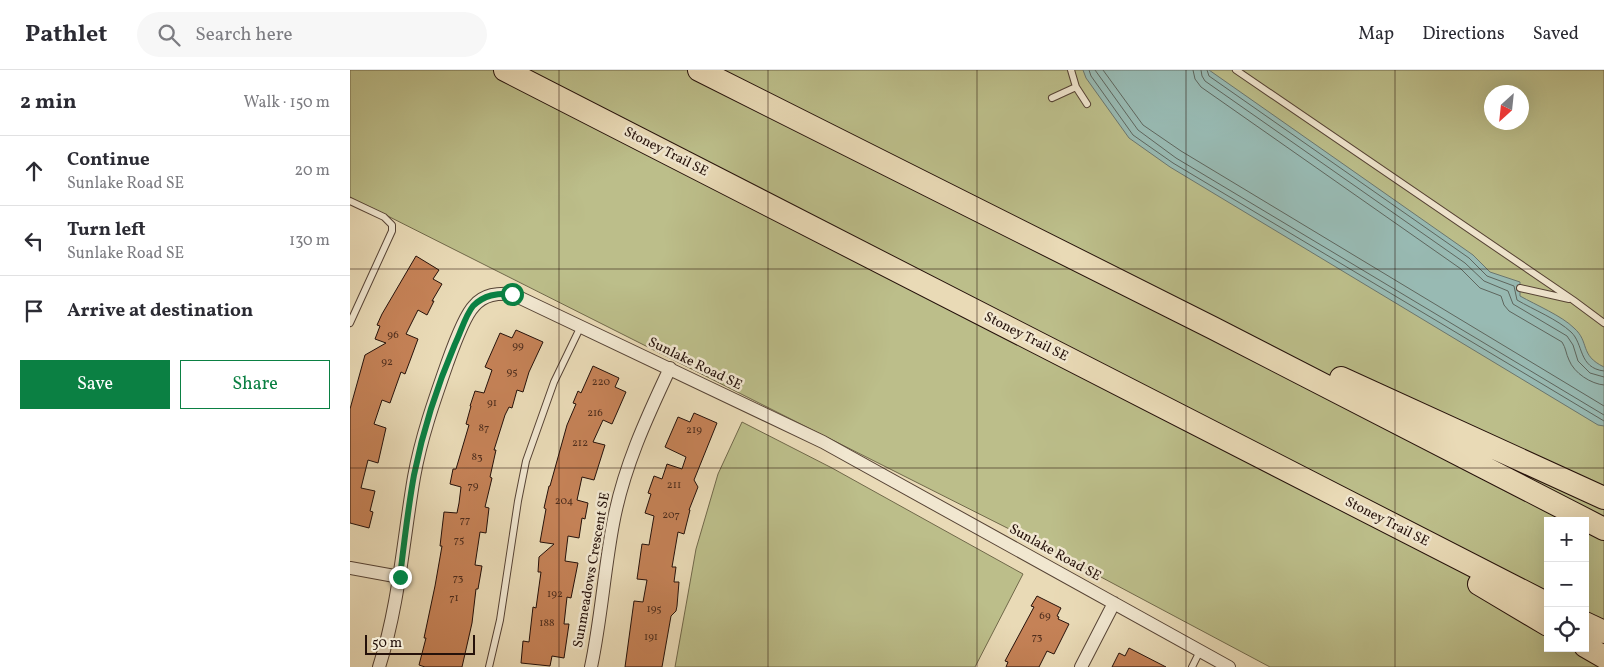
<!DOCTYPE html>
<meta charset="utf-8">
<style>
:root{--surface:#fff;--page:#f7f7f7;--text:#2b2b33;--muted:#7c7c81;--line:#e1e1e2;--accent:#0b8043}
body{margin:0;font-family:Vollkorn,serif;background:var(--page);color:var(--text)}
.controls{position:absolute;right:15px;bottom:15px;display:grid;overflow:hidden;border-radius:0px;box-shadow:0 5px 20px #0002}
.controls button{width:45px;height:45px;display:grid;place-items:center;padding:0;border:0;border-bottom:1px solid var(--line);background:var(--surface);color:var(--text);font:25px sans-serif}
.compass{position:absolute;left:1134px;top:15px;width:45px;height:45px;border-radius:50%;background:var(--surface);box-shadow:0 5px 20px #0002;rotate:207deg}
.scale{position:absolute;left:15px;bottom:12px;width:110px;box-sizing:border-box;padding-left:5px;border:2px solid #25110a;border-top:0;font-size:14px;line-height:18px;white-space:nowrap;color:#25110a;-webkit-text-stroke:4px #f1e7d0;paint-order:stroke}
.stop{position:absolute;width:15px;height:15px;margin:-11px;border:4px solid #0b8043;border-radius:50%;background:#fff}
.stop.end{background:#0b8043;border-color:#fff;box-shadow:0 1px 5px #0008}
.list{margin:0;padding:0;list-style:none}
h2{display:flex;justify-content:space-between;align-items:center;height:65px;margin:0;padding:0 20px;font-size:21px}
h2 small{font-size:16px;font-weight:400;color:var(--muted)}
.list li{display:grid;grid-template-columns:32px 1fr auto;gap:15px;align-items:center;box-sizing:border-box;height:70px;padding:0 20px;border-top:1px solid var(--line)}
.list b{display:block;font-size:19px;white-space:nowrap}
.list p{margin:0;font-size:16px;white-space:nowrap;color:var(--muted)}
.list em{font-size:16px;font-style:normal;color:var(--muted)}
.actions{display:flex;gap:10px;padding:15px 20px}
.actions a{flex:1;padding:11px 0;border:1px solid var(--accent);border-radius:0px;text-align:center;font-size:18px;color:var(--accent)}
.actions .main{background:var(--accent);color:#fff}
.icon{flex:none;width:28px;height:28px;fill:none;stroke:currentColor;stroke-width:2;stroke-linecap:round;stroke-linejoin:round}
.map{position:relative;flex:none;width:1254px;height:597px;overflow:hidden}
header{display:flex;align-items:center;gap:30px;box-sizing:border-box;height:70px;padding:0 25px;background:var(--surface);border-bottom:1px solid var(--line)}
header strong{font-size:24px}
nav{display:flex;gap:28px;margin-inline-start:auto;font-size:18px}
.search{width:350px;height:45px;background:var(--page);display:flex;align-items:center;gap:12px;box-sizing:border-box;padding:0 18px;border-radius:28px;color:var(--muted);font-size:19px}
main{display:flex}
aside{flex:1;background:var(--surface)}
.map>svg:first-child{display:block}
.green{fill:#bcbe8a;stroke:#70684a;fill-rule:evenodd}
.water{fill:#98bab3;stroke:#6a766f}
.lines{fill:none;stroke-linecap:round;stroke-linejoin:round}
.shore{stroke:#5e665e;stroke-width:1}
.building{fill:#c58257;stroke:#25110a}
.service-casing{stroke:#564335;stroke-width:8}
.minor-casing{stroke:#564335;stroke-width:14}
.motorway-casing{stroke:#25110a;stroke-width:24}
.service{stroke:#f1e7d0;stroke-width:6}
.minor{stroke:#f1e7d0;stroke-width:12}
.motorway{stroke:#e9dab6;stroke-width:22}
.route{stroke:#0b8043;stroke-width:6}
.grid{fill:none;stroke:#25110a;stroke-width:1;stroke-opacity:0.55}
.labels{text-anchor:middle;dominant-baseline:central;stroke-width:5;stroke-linejoin:round;paint-order:stroke}
.number-label{font-size:11px;fill:#4d2d1d}
.street-label{font-size:14px;fill:#25110a;stroke:#f1e7d0}
</style>
<header>
<strong>Pathlet</strong>
<div class="search"><svg class="icon" aria-label="search" viewBox="0 0 24 24"><circle cx="10" cy="10" r="6"/><path d="M15 15l6 6"/></svg>Search here</div>
<nav><a>Map</a><a>Directions</a><a>Saved</a></nav>
</header>
<main>
<aside>
<h2>2 min<small>Walk · 150 m</small></h2>
<ul class="list">
<li><svg class="icon" aria-label="ahead" viewBox="0 0 24 24"><path d="M12 20V5M6 11l6-6 6 6"/></svg><div><b>Continue</b><p>Sunlake Road SE</p></div><em>20 m</em></li>
<li><svg class="icon" aria-label="left" viewBox="0 0 24 24"><path d="M17 20v-9H6M10 6l-5 5 5 5"/></svg><div><b>Turn left</b><p>Sunlake Road SE</p></div><em>130 m</em></li>
<li><svg class="icon" aria-label="arrive" viewBox="0 0 24 24"><path d="M6 21V4h12l-3 4 3 4H6"/></svg><div><b>Arrive at destination</b></div></li>
</ul>
<div class="actions"><a class="main">Save</a><a>Share</a></div>
</aside>
<div class="map">
<svg width="1254" height="597" viewBox="0 0 1254 597">
<rect width="100%" height="100%" fill="#e9dab6"/>
<filter id="stains"><feTurbulence type="fractalNoise" baseFrequency=".004" numOctaves="4"/><feColorMatrix values="0 0 0 0 .2 0 0 0 0 .09 0 0 0 0 .02 0 0 0 .5 -.17"/></filter>
<radialGradient id="worn" r=".72"><stop offset=".6" stop-color="#630" stop-opacity="0"/><stop offset="1" stop-color="#630" stop-opacity=".3"/></radialGradient>
<path class="green" d="M 0,0 L 1254,0 L 1254,597 L 920,597 L 687,473 L 0,127 ZM 1142,22 L 1172,22 L 1172,52 L 1142,52 ZM 1198,451 L 1235,451 L 1235,578 L 1198,578 Z
M 392,352 L 482,398 L 673,504 L 625,597 L 325,597 L 346,479 L 368,404 Z"/>
<path class="water" d="M 733,0 L 859,0 L 1123,185 L 1140,202 L 1170,212 L 1170,226 C 1186,235 1212,246 1224,258 C 1240,272 1229,285 1254,297 L 1254,356 L 1248,355 L 820,97 L 779,68 L 736,8 Z"/>
<g class="lines">
<path class="shore" d="M 739,0 L 741,6 L 783,65 L 823,93 L 1254,351
M 745,0 L 788,60 L 826,88 L 1254,345
M 753,0 L 793,55 L 831,81 L 1254,336
M 843,0 L 845,9 L 851,17 L 1111,199 L 1130,218 L 1151,226 L 1154,235 L 1159,241 L 1212,272 C 1216,278 1216,284 1219,290 C 1224,303 1241,314 1254,315
M 851,0 L 852,6 L 855,11 L 1115,193 L 1134,211 L 1158,221 L 1163,234 L 1217,266 L 1223,275 L 1228,291 L 1240,303 L 1254,307
M 857,0 L 859,6 L 1119,188 L 1137,206 L 1164,216 L 1167,230 C 1184,240 1207,249 1221,262 C 1234,274 1228,298 1254,301"/>
</g>
<path class="building" d="M 66,186 L 89,200 L 83,209 L 92,214 L 82,231 L 84,231 L 77,245 L 68,240 L 56,264 L 68,269 L 61,288 L 55,304 L 51,302 L 40,333 L 32,330 L 24,354 L 36,358 L 28,393 L 18,390 L 11,418 L 25,421 L 20,441 L 23,442 L 19,458 L 0,453 L 0,339 L 15,285 L 36,273 L 25,269 L 30,256 L 27,255 L 32,244 Z
M 166,260 L 193,272 L 179,302 L 173,322 L 167,320 L 162,338 L 159,337 L 155,345 L 144,380 L 146,380 L 140,407 L 142,408 L 135,437 L 139,438 L 136,463 L 130,462 L 125,495 L 132,496 L 128,519 L 126,519 L 122,553 L 112,597 L 75,597 L 69,595 L 76,568 L 74,568 L 85,516 L 92,476 L 90,476 L 94,442 L 107,443 L 109,433 L 111,417 L 100,414 L 103,399 L 106,399 L 119,355 L 116,354 L 121,336 L 120,336 L 125,321 L 134,323 L 142,300 L 135,297 L 150,263 L 162,268 Z
M 243,296 L 269,308 L 265,317 L 276,322 L 262,354 L 253,350 L 243,372 L 255,375 L 244,410 L 232,407 L 227,430 L 238,433 L 235,449 L 232,448 L 229,468 L 218,466 L 215,491 L 228,493 L 221,528 L 217,527 L 214,554 L 219,554 L 214,588 L 202,586 L 200,596 L 171,593 L 173,571 L 179,572 L 183,537 L 186,538 L 191,502 L 188,502 L 189,487 L 204,474 L 190,472 L 196,439 L 194,438 L 199,416 L 200,416 L 217,355 L 226,334 L 223,333 L 228,321 L 231,323 Z
M 344,343 L 367,353 L 344,410 L 348,417 L 339,440 L 340,440 L 334,464 L 328,462 L 322,497 L 326,497 L 324,512 L 329,512 L 327,536 L 326,541 L 321,546 L 312,597 L 275,597 L 284,531 L 293,532 L 297,510 L 287,509 L 292,474 L 299,475 L 304,446 L 295,443 L 301,424 L 298,423 L 304,406 L 312,409 L 317,394 L 332,399 L 336,387 L 315,377 L 328,347 L 340,352 Z
M 687,526 L 711,538 L 707,546 L 709,547 L 708,549 L 719,554 L 704,584 L 697,581 L 689,597 L 656,597 L 658,592 L 655,591 L 684,537 L 681,536 Z
M 779,578 L 816,597 L 762,597 L 769,583 L 775,586 Z"/>
<g class="lines">
<defs>
<path id="service" d="M 721,0 L 726,17 L 737,34
M 886,0 L 1223,230 L 1254,253
M 702,28 L 726,17
M 0,131 L 34,147 L 42,155 L 42,161 L 0,253
M 1170,218 L 1219,229
M 139,597 L 150,550 L 168,431 L 176,391 L 204,312 L 231,256
M 842,597 L 850,581"/>
<path id="minor" d="M 0,498 L 50,507
M 29,597 C 49,535 53,471 64,407 C 71,368 84,331 97,294 C 102,280 114,246 124,236 C 134,224 148,223 162,224 L 473,372 L 879,597
M 241,597 C 251,550 254,502 263,454 C 273,399 296,349 320,298
M 731,597 L 764,533"/>
<path id="motorway" d="M 155,0 L 1198,534
M 349,0 L 863,258 L 1254,459
M 991,308 L 1254,428
M 1129,514 L 1198,555
M 1235,553 L 1254,562
M 1235,576 L 1254,587"/>
</defs>
<use href="#service" class="service-casing"/>
<use href="#minor" class="minor-casing"/>
<use href="#motorway" class="motorway-casing"/>
<use href="#service" class="service"/>
<use href="#minor" class="minor"/>
<use href="#motorway" class="motorway"/>
</g>
<g class="lines">
<path class="route" d="M 50,507 C 54,473 58,438 64,405 C 73,360 87,316 105,274 C 111,262 115,246 123,236 C 134,225 147,223 162,224"/>
</g>
<path class="grid" d="M 209,0 L 209,597M 418,0 L 418,597M 627,0 L 627,597M 836,0 L 836,597M 1045,0 L 1045,597M 0,199 L 1254,199M 0,398 L 1254,398"/>
<g class="labels">
<g class="number-label">
<text x="43" y="265">96</text>
<text x="168" y="276">99</text>
<text x="37" y="292">92</text>
<text x="162" y="302">95</text>
<text x="251" y="312">220</text>
<text x="142" y="333">91</text>
<text x="245" y="343">216</text>
<text x="134" y="358">87</text>
<text x="344" y="360">219</text>
<text x="230" y="373">212</text>
<text x="127" y="387">83</text>
<text x="324" y="415">211</text>
<text x="123" y="416">79</text>
<text x="214" y="431">204</text>
<text x="321" y="445">207</text>
<text x="115" y="450">77</text>
<text x="109" y="470">75</text>
<text x="108" y="508">73</text>
<text x="205" y="524">192</text>
<text x="104" y="528">71</text>
<text x="304" y="539">195</text>
<text x="695" y="546">69</text>
<text x="197" y="553">188</text>
<text x="301" y="567">191</text>
<text x="687" y="567">73</text>
</g>
<g class="street-label">
<text transform="translate(316 82) rotate(27)">Stoney Trail SE</text>
<text transform="translate(676 267) rotate(27)">Stoney Trail SE</text>
<text transform="translate(345 294) rotate(26)">Sunlake Road SE</text>
<text transform="translate(1037 452) rotate(27)">Stoney Trail SE</text>
<text transform="translate(705 483) rotate(29)">Sunlake Road SE</text>
<text transform="translate(242 500) rotate(-80)">Sunmeadows Crescent SE</text>
</g>
</g>
<rect width="100%" height="100%" filter="url(#stains)"/>
<rect width="100%" height="100%" fill="url(#worn)"/>
</svg>
<div class="controls">
<button>+</button>
<button>−</button>
<button><svg class="icon" aria-label="locate" viewBox="0 0 24 24"><circle cx="12" cy="12" r="6"/><path d="M12 2v4M12 18v4M2 12h4M18 12h4"/></svg></button>
</div>
<svg class="compass" viewBox="-18 -18 36 36"><path d="M0-13l5 13h-10z" fill="#e53935"/><path d="M0 13l5-13h-10z" fill="#7c7c81"/></svg>
<div class="scale">50 m</div>
<div class="stop" style="left:162px;top:224px"></div>
<div class="stop end" style="left:50px;top:507px"></div>
</div>
</main>
